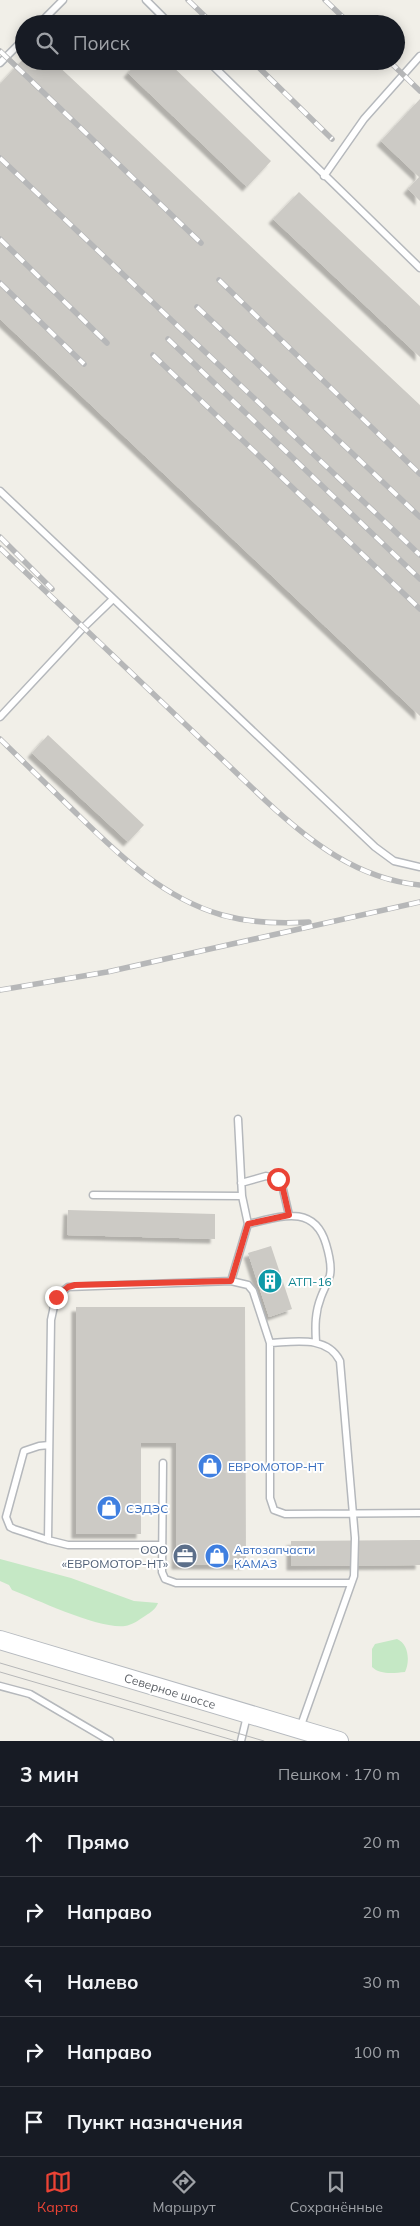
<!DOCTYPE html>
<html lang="ru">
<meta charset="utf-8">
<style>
:root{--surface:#171b24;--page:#242831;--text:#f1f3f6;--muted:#9ea1a6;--line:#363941;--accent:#ea4335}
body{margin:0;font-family:Mulish,sans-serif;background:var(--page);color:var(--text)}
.stop{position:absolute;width:15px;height:15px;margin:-11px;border:4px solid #ea4335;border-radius:50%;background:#fff}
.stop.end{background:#ea4335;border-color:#fff;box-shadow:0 1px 5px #0008}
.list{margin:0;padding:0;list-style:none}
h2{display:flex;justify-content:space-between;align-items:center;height:65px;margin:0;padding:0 20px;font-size:21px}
h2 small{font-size:16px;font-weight:400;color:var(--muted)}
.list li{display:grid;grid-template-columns:32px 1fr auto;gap:15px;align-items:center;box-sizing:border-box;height:70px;padding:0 20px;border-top:1px solid var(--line)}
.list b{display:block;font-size:19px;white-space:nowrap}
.list em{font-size:16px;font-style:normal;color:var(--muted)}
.icon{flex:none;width:28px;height:28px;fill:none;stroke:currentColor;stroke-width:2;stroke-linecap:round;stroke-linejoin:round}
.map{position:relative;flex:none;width:420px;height:1741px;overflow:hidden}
.search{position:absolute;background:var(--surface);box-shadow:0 2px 12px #0003;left:15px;right:15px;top:15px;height:55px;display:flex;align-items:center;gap:12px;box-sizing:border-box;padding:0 18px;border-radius:28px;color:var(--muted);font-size:19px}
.sheet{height:415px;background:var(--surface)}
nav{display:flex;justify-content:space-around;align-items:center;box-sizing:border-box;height:70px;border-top:1px solid var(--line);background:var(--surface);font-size:14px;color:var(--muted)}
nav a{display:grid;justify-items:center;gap:2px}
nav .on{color:var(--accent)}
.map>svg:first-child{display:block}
.green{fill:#c5e8c5}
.building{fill:#cccac5;filter:url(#shadow)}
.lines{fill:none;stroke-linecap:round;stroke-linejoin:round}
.lane-casing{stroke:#b5b8bc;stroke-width:9}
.secondary-casing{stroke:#b6babf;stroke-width:20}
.lane{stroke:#fff;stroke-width:6}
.secondary{stroke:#fff;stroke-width:18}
.tram{stroke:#b6b7b8;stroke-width:1}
.rail-casing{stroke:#b6b7b8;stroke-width:5.5}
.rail{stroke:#fff;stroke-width:4;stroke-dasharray:11;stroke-linecap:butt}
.route{stroke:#ea4335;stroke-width:6}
.labels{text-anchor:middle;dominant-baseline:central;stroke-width:4;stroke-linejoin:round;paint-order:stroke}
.culture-label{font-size:12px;fill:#0d838f;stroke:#fff;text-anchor:start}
.shop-label{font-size:12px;fill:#366cbe;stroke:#fff;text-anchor:start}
.service-label{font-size:12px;fill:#4e5e75;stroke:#fff;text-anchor:end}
.street-label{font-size:12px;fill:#5f6368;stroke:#fff}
</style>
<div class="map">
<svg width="420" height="1741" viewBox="0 0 420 1741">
<defs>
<filter id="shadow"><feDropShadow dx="-4.5" dy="4.5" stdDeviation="1" flood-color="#0004"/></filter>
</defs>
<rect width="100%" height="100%" fill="#f1efe8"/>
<path class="green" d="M 0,1559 L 71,1578 L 134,1601 L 158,1603 C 156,1609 151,1612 145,1616 C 139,1620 132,1625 125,1626 C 98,1629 38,1600 12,1590 L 9,1585 L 0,1581 Z
M 397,1639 C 409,1644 410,1662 405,1672 C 394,1673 380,1675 372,1667 L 372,1649 L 375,1644 Z"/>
<path class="building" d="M 24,58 L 24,61 L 53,61 L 420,405 L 420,716 L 0,319 L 0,84 Z
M 139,61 L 167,61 L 271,161 L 247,187 L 128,73 Z
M 420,99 L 420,201 L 408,189 L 419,177 L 381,141 Z
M 299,192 L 420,306 L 420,357 L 273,219 Z
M 48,735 L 144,825 L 128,842 L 32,753 Z
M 68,1210 L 215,1214 L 215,1239 L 67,1235 Z
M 271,1246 L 292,1309 L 269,1317 L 248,1253 Z
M 76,1307 L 245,1307 L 246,1565 L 176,1565 L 176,1443 L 141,1443 L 141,1534 L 76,1534 Z
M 420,1540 L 420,1565 L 291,1566 L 291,1541 Z"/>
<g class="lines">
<defs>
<path id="lane" d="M 146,0 L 170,24
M 39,24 L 63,0
M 208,61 L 420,268
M 0,63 L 24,39
M 324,176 L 364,119 L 420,56
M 0,491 L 375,847 L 394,861 L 420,867
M 0,717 L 83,628 L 113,599
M 238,1119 L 242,1196
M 241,1183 L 266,1176 L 278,1179 L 282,1185 L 289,1215
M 93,1195 L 242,1196 L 248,1224 L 231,1281
M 248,1224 C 279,1217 314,1203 326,1244 C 329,1254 332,1265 330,1275 C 328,1282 324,1289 321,1297 C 315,1312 315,1326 316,1342
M 270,1343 C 294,1342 327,1335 340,1361 L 355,1538 L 354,1576 L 300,1728
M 163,1463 L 162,1572 L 165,1579 L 176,1583 L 351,1583
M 48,1540 L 14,1529 L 10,1527 L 6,1517 L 24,1451 L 39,1446 L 49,1445
M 162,1545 L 68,1545 L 48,1540 L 51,1320 L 56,1297 L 68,1287 L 231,1281 L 248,1285 L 253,1291 L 270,1343 L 270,1498 L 274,1510 L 285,1514 L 420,1513
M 0,1686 L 30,1694 L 110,1741
M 241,1741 L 247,1716"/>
<path id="secondary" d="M 0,1640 L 339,1741"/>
</defs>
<use href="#lane" class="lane-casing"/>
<use href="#secondary" class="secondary-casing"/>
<use href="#lane" class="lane"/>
<use href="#secondary" class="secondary"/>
<path class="tram" d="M 0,1663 L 264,1741
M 0,1672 L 236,1741"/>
<defs>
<path id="rail" d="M 188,0 L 213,24
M 325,0 L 350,24
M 0,51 L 201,243
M 252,61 L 332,139
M 389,61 L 420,91
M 0,158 L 420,555
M 0,239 L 107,343
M 219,280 L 420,474
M 0,283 L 84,364
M 197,307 L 420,517
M 168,339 L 420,579
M 153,355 L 420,609
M 0,537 L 52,589
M 0,548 L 266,801 C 310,842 358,879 420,885
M 0,739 C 26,764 51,789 77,814 C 119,855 163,898 222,915 C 251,923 280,924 309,922
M 0,990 L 107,972 L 420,902"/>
</defs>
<use href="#rail" class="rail-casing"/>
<use href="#rail" class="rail"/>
</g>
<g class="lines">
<path class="route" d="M 56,1297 L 68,1287 L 75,1285 L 231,1281 L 248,1224 L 289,1215 L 282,1185 L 278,1179"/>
</g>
<defs>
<symbol id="building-disc" viewBox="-11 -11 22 22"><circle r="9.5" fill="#0f9aa8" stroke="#fff"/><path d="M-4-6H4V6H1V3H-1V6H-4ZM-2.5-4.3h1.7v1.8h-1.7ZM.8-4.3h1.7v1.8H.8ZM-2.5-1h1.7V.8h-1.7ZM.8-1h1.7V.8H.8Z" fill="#fff"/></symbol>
<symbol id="shop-disc" viewBox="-11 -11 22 22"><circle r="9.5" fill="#3f7fe0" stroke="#fff"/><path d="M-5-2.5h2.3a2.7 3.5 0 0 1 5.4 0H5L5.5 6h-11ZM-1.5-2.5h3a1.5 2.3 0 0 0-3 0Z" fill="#fff"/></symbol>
<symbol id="office-disc" viewBox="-11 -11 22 22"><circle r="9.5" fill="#5c6f8a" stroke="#fff"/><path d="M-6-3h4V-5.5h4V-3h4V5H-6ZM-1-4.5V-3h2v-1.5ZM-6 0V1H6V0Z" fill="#fff"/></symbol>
</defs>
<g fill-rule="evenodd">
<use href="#building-disc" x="256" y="1267" width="28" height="28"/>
<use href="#shop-disc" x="196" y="1452" width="28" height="28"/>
<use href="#shop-disc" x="95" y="1494" width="28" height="28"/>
<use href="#office-disc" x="171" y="1542" width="28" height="28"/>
<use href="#shop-disc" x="203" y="1542" width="28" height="28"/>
</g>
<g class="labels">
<g class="culture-label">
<text x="288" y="1281">АТП-16</text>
</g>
<g class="shop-label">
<text x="228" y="1466">ЕВРОМОТОР-НТ</text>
<text x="126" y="1508">СЭДЭС</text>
<text x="234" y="1549">Автозапчасти<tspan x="234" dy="14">КАМАЗ</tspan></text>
</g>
<g class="service-label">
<text x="168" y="1549">ООО<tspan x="168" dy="14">«ЕВРОМОТОР-НТ»</tspan></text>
</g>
<g class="street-label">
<text transform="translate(170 1691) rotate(17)">Северное шоссе</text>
</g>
</g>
</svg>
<div class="stop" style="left:278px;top:1179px"></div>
<div class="stop end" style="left:56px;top:1297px"></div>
<div class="search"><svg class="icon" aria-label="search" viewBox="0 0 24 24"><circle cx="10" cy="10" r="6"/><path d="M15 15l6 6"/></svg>Поиск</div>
</div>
<section class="sheet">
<h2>3 мин<small>Пешком · 170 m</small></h2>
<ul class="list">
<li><svg class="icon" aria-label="ahead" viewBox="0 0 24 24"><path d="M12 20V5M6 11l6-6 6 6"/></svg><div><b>Прямо</b></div><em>20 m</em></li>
<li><svg class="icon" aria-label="right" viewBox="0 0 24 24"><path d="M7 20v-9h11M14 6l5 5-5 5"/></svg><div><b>Направо</b></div><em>20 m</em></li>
<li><svg class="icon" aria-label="left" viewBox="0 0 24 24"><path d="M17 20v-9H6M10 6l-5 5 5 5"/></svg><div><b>Налево</b></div><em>30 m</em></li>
<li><svg class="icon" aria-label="right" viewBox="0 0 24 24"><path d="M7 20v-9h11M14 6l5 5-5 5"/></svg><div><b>Направо</b></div><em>100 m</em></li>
<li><svg class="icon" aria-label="arrive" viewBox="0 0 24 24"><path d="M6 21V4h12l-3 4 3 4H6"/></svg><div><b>Пункт назначения</b></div></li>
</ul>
</section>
<nav>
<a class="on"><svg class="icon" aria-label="map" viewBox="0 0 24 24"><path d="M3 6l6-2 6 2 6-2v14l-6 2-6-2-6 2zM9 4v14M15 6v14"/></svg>Карта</a>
<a><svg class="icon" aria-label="directions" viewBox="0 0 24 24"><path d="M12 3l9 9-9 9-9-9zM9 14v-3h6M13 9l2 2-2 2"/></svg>Маршрут</a>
<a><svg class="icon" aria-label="saved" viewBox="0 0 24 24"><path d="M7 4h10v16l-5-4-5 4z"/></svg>Сохранённые</a>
</nav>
